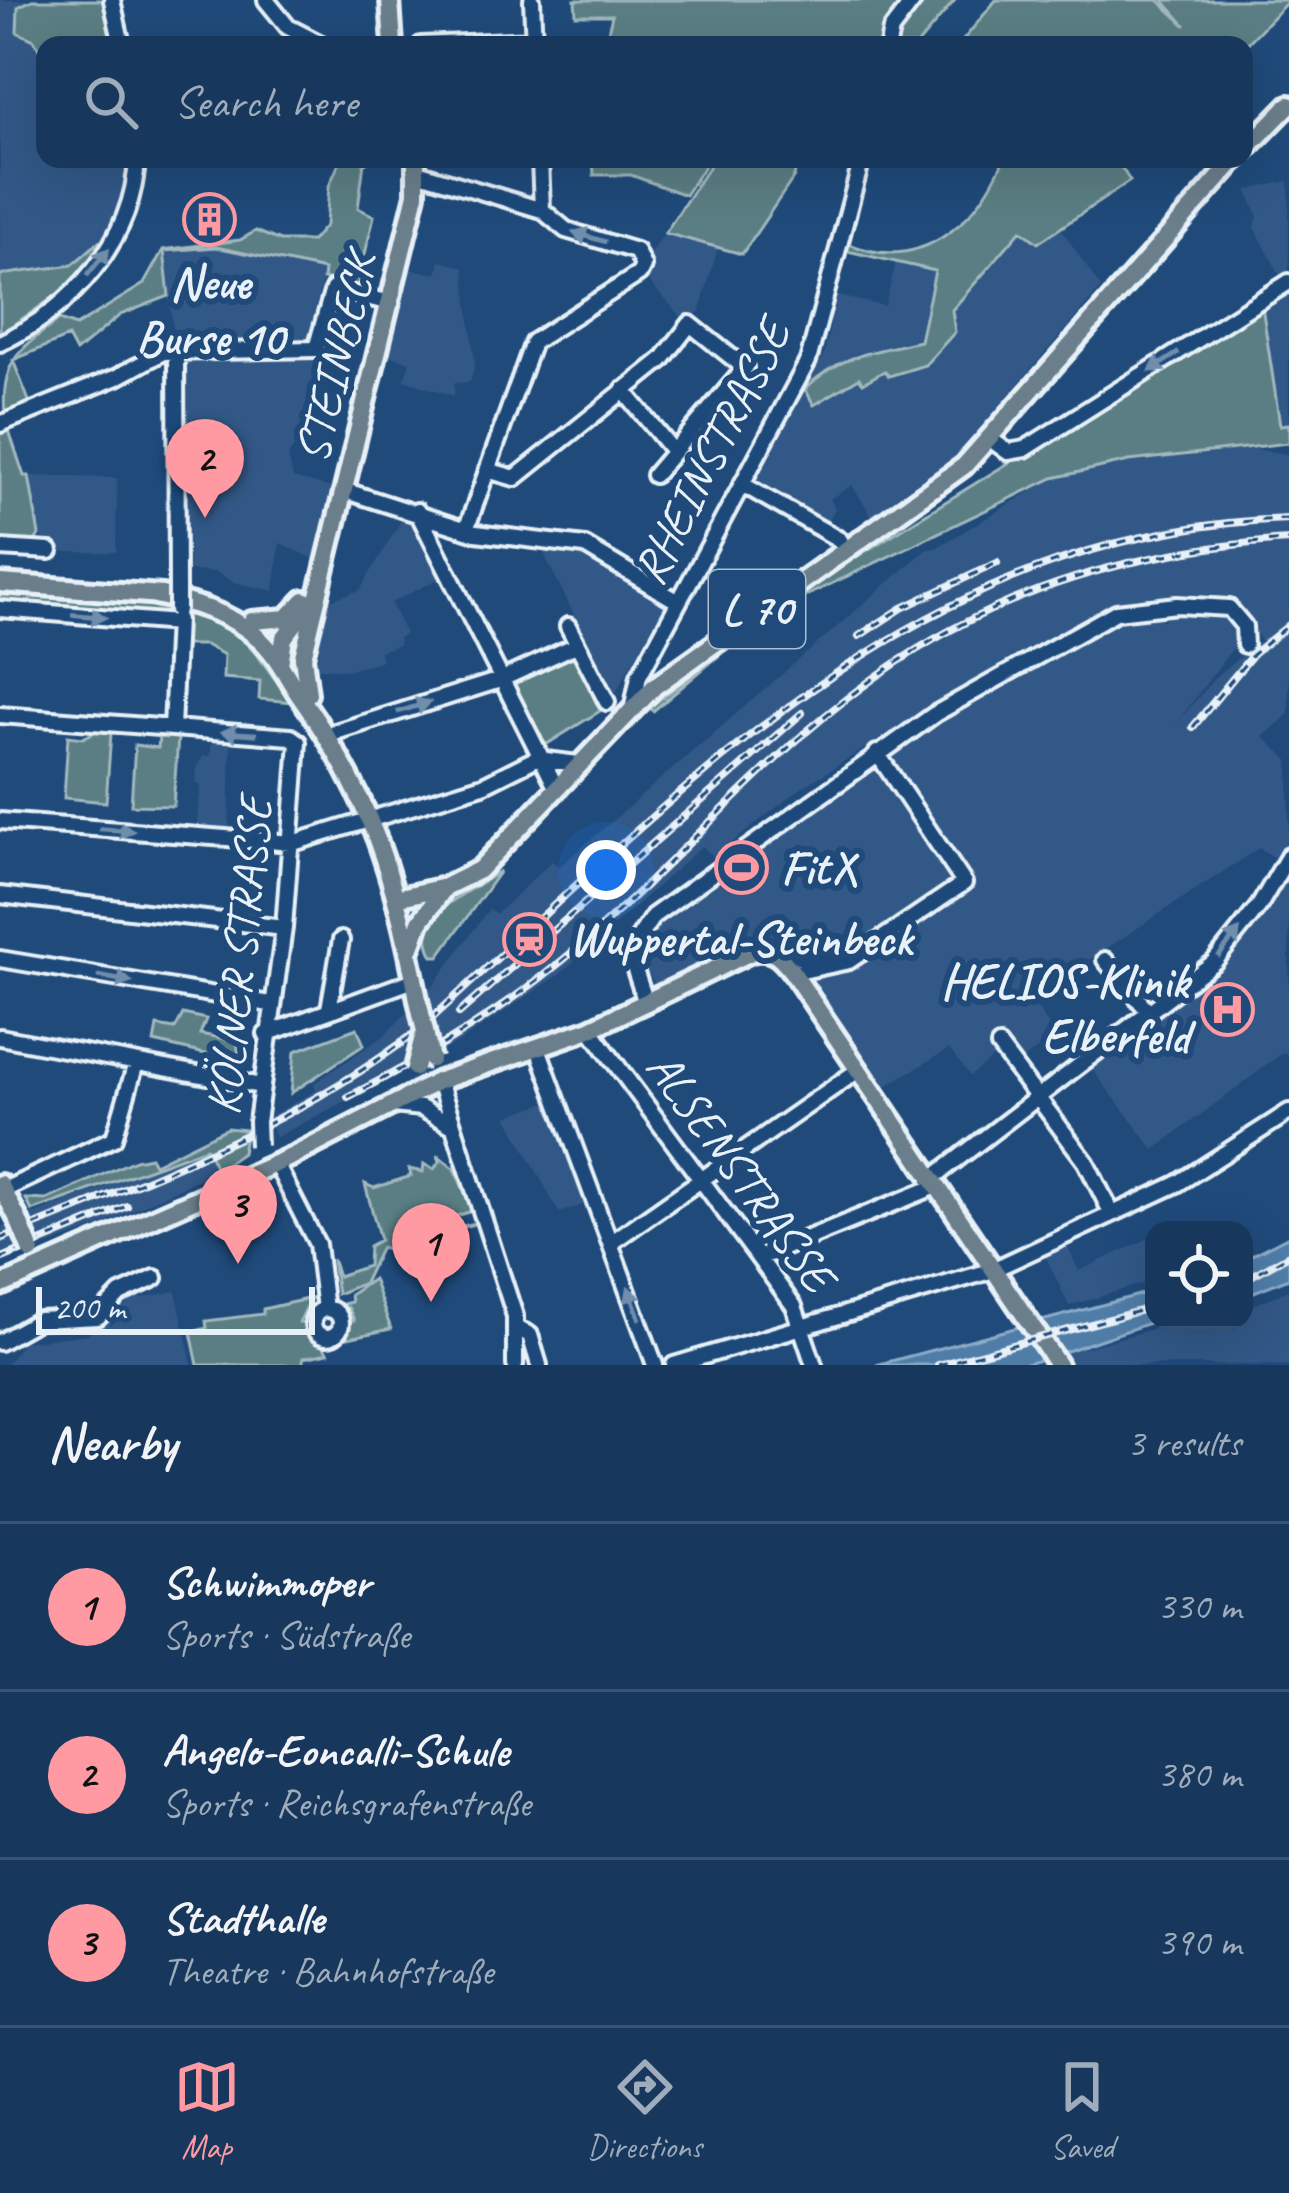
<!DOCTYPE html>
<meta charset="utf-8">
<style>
:root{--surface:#17385c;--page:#244365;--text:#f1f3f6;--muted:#9eacbb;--line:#365272;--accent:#ff9aa2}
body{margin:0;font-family:Caveat,sans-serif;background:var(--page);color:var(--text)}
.controls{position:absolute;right:36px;bottom:36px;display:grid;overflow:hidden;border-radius:24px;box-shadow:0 12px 48px #0002}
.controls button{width:108px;height:108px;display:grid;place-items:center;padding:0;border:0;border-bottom:3px solid var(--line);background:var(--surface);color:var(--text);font:60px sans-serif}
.scale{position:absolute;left:36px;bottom:30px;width:279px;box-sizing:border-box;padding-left:12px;border:6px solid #e8f1f8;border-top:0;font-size:33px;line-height:42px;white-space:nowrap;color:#e8f1f8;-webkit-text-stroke:9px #1f4a7a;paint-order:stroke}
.you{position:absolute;left:606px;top:870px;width:42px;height:42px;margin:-30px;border:9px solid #fff;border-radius:50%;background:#1a73e8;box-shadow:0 0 0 18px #1a73e833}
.badge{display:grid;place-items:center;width:78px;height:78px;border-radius:50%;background:var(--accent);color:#111;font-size:39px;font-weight:700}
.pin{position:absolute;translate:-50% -99px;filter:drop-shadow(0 3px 6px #0008)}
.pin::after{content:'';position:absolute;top:63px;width:42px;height:36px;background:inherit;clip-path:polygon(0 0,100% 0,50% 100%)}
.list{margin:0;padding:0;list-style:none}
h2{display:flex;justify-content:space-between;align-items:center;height:156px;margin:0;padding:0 48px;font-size:51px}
h2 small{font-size:39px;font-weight:400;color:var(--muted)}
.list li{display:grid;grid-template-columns:78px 1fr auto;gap:36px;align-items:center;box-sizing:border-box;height:168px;padding:0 48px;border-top:3px solid var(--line)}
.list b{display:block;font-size:45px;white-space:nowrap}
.list p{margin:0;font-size:39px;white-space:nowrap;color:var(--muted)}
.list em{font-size:39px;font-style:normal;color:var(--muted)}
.icon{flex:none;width:66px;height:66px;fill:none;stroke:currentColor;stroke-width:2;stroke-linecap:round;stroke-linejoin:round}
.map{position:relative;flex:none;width:1289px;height:1365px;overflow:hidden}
.search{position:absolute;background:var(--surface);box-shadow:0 12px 48px #0002;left:36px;right:36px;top:36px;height:132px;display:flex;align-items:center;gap:30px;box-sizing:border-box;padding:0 42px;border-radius:24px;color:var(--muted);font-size:45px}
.sheet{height:660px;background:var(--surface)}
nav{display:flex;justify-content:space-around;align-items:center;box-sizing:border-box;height:168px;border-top:3px solid var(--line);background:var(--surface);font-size:33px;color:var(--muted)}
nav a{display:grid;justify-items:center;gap:6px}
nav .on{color:var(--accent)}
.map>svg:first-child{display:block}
.built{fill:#325887}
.green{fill:#5a7e83;stroke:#a1b8be;stroke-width:3}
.water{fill:#4f7da8;stroke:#8cabc8;stroke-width:3}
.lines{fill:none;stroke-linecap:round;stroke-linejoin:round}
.minor-casing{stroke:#e8f1f8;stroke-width:22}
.major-casing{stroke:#e8f1f8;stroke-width:26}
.minor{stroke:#1f4a7a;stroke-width:14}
.major{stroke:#6b7e8b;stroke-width:16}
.rail-casing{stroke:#e8f1f8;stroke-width:8}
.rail{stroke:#1f4a7a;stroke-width:3;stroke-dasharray:9;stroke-linecap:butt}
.minor-bridge-casing{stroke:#e8f1f8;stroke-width:22;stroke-linecap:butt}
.major-bridge-casing{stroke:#e8f1f8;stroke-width:26;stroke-linecap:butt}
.minor-bridge{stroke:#1f4a7a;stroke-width:14}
.major-bridge{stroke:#6b7e8b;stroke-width:16}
.oneway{fill:#6f8dac}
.labels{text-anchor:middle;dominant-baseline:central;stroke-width:12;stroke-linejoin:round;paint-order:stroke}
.shield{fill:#1f4a7a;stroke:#acbfd2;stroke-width:3}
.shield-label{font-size:45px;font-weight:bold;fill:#e8f1f8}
.poi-label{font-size:48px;font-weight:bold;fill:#e8f1f8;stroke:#1f4a7a;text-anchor:start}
.street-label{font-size:48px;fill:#e8f1f8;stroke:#1f4a7a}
</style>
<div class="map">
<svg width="1289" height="1365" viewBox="0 0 1289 1365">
<rect width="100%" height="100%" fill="#1f4a7a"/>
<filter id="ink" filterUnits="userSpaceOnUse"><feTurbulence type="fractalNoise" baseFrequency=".00833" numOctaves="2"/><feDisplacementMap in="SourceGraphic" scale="24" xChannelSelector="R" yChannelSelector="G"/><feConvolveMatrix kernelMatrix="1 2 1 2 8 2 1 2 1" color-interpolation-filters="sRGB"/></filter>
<g filter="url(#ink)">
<path class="built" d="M 0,0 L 96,0 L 45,45 L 45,159 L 154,159 L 100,241 L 72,265 L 6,275 L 0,275 Z
M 1289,181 L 1289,274 L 1280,275 L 1255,228 L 1258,216 L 1247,190 Z
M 1060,227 L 1101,288 L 938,476 L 873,518 L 852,485 L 830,499 L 835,509 L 828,521 L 754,480 L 824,354 L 837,296 L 885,306 L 896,262 L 935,270 L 920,341 L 856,354 L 811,382 L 884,370 L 889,376 L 1021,230 L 1038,243 Z
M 665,233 L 718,247 L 700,311 L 687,323 L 647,280 L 649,255 Z
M 216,247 L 325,270 L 307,342 L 175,343 L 163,251 Z
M 440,261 L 464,267 L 475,364 L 470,382 L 454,383 L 454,396 L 404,380 L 410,362 L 389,355 L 410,269 L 437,274 Z
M 1289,292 L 1289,424 L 1281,426 L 1262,307 Z
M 325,359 L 301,449 L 294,447 L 288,456 L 293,478 L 332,488 L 314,559 L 280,543 L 274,591 L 233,582 L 216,572 L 189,571 L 187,360 Z
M 1253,449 L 1289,454 L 1289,714 L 1263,737 L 1289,760 L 1289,839 L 1277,859 L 1259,848 L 1030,999 L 1056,1035 L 1020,1062 L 1008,1046 L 970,1076 L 949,1049 L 881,1089 L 813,991 L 813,981 L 854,962 L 852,948 L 832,948 L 801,933 L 755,938 L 655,985 L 636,949 L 660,918 L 918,732 L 1117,618 L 1155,613 L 1163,621 L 1178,610 L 1224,613 L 1238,628 L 1235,645 L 1175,725 L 1218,674 L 1261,641 L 1237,601 L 1170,598 L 1115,606 L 1011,657 L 800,789 L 714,857 L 702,846 L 560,974 L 461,1041 L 276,1137 L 267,1118 L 317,1090 L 313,1084 L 385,1035 L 434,985 L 489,909 L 496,914 L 552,861 L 559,867 L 927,549 L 936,548 L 1053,478 L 1129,461 Z
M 29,476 L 117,478 L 116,552 L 52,552 L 51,543 L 39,535 Z
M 405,514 L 440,578 L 391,603 L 405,634 L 398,638 L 399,645 L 380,651 L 382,660 L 351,670 L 316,668 L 327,601 L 360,590 Z
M 545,546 L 582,549 L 666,602 L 614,696 L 542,550 Z
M 212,740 L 231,741 L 229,833 L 196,830 L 201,785 L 196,783 L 197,767 L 203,756 L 210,756 Z
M 1289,870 L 1289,1057 L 1284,1052 L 1154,1150 L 1092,1069 L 1219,967 Z
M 550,1101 L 588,1203 L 559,1213 L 507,1116 Z
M 207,1148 L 217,1170 L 98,1227 L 0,1263 L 0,1227 Z
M 1154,1236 L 1154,1280 L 1069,1306 L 1045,1255 L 1067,1245 L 1079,1271 Z
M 1289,1290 L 1289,1365 L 1073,1365 L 1063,1354 L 1184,1320 L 1244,1320 L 1244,1303 L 1251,1306 Z
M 176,1291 L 192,1365 L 6,1365 L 23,1342 L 88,1334 L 133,1300 Z"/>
<path class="green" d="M 32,0 L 108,0 L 118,45 L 45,45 L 45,59 L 34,40 L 17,32 L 18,7 Z
M 575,0 L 955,0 L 917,45 L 605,45 L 612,15 L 576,15 Z
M 996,0 L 1158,0 L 1186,26 L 1163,0 L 1289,0 L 1244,47 L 959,45 Z
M 341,159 L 385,159 L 364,163 L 358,208 L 374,216 L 357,288 L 323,279 L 324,270 L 216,247 L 164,251 L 169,296 L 120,315 L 76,352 L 68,337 L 13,360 L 31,406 L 5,414 C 0,362 20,348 59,320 L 76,326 L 144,284 L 163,250 L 240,240 L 256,231 L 280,241 L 312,241 L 326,225 L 329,186 Z
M 593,159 L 709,159 L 685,195 L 631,175 L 594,175 Z
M 714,159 L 798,159 L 794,177 L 742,254 L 665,233 Z
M 1004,159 L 1116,159 L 1130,181 L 1038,243 L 1021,230 L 952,310 L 955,332 L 925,365 L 889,376 L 884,371 L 863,383 L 859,378 L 814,405 L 805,389 C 838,355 876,351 920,341 L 935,271 L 847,251 L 849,244 C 919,273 975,226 1004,159 Z
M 100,241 C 83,284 37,309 0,333 L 0,275 L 72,265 Z
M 1262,306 L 1280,425 L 1289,424 L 1289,443 L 1129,461 L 1053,478 L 806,596 L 722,653 L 653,711 L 650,707 L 803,590 Z
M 9,431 L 24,476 L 29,476 L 39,535 L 32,545 L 0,543 L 0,434 Z
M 0,592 L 169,606 L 169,612 L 165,617 L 0,604 Z
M 186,609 C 247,628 258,658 292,702 L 259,699 L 260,681 L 223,678 L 224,655 L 205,645 L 185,645 Z
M 574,653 L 600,711 L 547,744 L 540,742 L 512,685 Z
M 97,731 L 111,733 L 106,802 L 64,798 L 68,736 L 83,738 Z
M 159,737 L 178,738 L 173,806 L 131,805 L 135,745 L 158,748 Z
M 500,871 L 439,956 L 433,956 C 409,913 471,892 500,871 Z
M 183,1014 L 206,1019 L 200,1034 L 237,1041 L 240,1062 L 154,1042 L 157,1026 L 175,1029 Z
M 357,1028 L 364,1045 L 291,1093 L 295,1051 Z
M 227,1128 L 246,1130 L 242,1153 L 217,1170 L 206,1148 L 32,1211 L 26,1199 L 46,1200 L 135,1160 L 150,1157 L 154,1164 Z
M 437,1155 L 455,1169 L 472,1211 L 438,1222 L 440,1231 L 476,1223 L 394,1251 L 381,1247 L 364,1283 L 337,1294 L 332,1259 L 338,1276 L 368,1266 L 369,1246 L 380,1240 L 365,1184 L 374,1188 L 411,1176 L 409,1169 L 423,1172 L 424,1164 L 434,1169 L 440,1161 Z
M 373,1279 L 391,1329 L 339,1340 L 347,1321 L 354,1320 L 348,1307 L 343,1311 L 339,1305 L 351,1302 L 350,1295 Z
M 316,1297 L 316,1306 L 308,1304 L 299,1323 L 306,1324 L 328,1353 L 303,1358 L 303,1365 L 198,1365 L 191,1332 L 207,1328 L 206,1321 L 263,1314 L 263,1309 Z"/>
<path class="water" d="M 1289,1236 L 1289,1278 L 1244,1296 L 1244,1259 Z
M 1154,1291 L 1158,1320 L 1041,1360 L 1021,1365 L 876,1365 Z"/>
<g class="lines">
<defs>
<path id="minor" d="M 112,0 L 122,45
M 266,0 L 288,27 L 323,45
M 532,0 L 534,45
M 421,45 L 534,40
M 888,45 L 891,30 L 914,0
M 540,159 L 542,210
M 417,172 L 542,210
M 0,343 C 72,309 133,241 137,159
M 176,352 L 177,586
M 623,390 L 673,451
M 0,424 L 117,377 L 163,352 L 316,349 L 333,289 L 391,303
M 989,438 L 1008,452 L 1025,449 L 1289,282
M 487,470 L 515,478 L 662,360 L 690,324 L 745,368 L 654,475
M 742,484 L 840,540 L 845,550
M 343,490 L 476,533 L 585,546 L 677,601
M 417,511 L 557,789
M 466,530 L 533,342 L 639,274 L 643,266 L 636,251 L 566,230 L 542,210
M 0,548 L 50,551
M 0,609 L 177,623
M 568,626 L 607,702
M 633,706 L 639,676 L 808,361 L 862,159
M 0,715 L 291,737 L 298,742 L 284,928 L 257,1122
M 172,728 L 177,620
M 329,734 L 500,680 L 576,645
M 538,759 L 578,764
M 0,821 L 293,843 L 483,785 L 537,758
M 0,895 L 284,928
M 782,958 L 842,956
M 0,959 L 270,1004
M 1105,960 L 1149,1012
M 793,973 L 849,961 L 964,883 L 877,753
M 646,1003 L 629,952 L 653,916 L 935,714 L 1116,612 L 1177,605 L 1229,608 L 1244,626 L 1245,645
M 329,1009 L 341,940
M 590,1029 L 794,1306 L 814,1365
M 266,1034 L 414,980
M 0,1037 L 261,1086
M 999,1046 L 1086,1162 L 1112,1214
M 538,1048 L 655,1365
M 439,1081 L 515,1316 L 515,1365
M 393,1105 L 421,1108 L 454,1127
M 276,1164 L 317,1244 L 325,1309
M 930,1180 L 1214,962 L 1259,906 L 1289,855
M 4,1190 L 114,1138 L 136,1063
M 612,1242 L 857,1071
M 759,1258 L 934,1187
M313 1323a14 14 0 1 1 28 0a14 14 0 1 1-28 0Z
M 517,1328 L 530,1335 L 539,1365
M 0,1342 L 39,1320 L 98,1317 L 120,1294 L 155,1278
M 674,1365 L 990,1271 L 1177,1184 L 1289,1112"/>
<path id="major" d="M 390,0 L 393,45
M 1244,151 L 1289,105
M 0,583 L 162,595
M 155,595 C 193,603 226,611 256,636 C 275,651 286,676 299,695 C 371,796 396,879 418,1000
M 252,621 L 287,618 L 304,600
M 280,664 L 284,638 L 310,604
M 308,694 L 303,657 L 416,194 L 416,159
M 396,898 L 445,887 L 479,870 L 655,686 L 964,466 L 1236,159
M 409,952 L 420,922 L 445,887
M 0,1184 L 18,1219
M 0,1286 L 293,1156 L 439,1081 L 590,1029 L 751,952 C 772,947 781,957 793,973 L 1058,1365"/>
</defs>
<use href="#minor" class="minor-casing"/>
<use href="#major" class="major-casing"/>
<use href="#minor" class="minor"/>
<use href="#major" class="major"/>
<defs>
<path id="rail" d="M 859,636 L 902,608 L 997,563
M 1193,727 L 1253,654 L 1289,625
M 459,1013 L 802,713
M 348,1097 C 432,1054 511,1006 583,943 C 683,856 771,750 880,674 C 1003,587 1140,549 1289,540
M 0,1239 C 143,1182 298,1124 420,1029 C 679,795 914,530 1289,519
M 0,1259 L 127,1206
M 1244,1280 L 1289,1255
M 938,1365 L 1154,1307"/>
</defs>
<use href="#rail" class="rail-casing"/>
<use href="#rail" class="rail"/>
<defs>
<path id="minor-bridge" d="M 177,610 L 177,586
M 257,1122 L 258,1146"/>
<path id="major-bridge" d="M 418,1000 L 431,1059
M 415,1068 L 423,1037
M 18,1219 L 31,1251"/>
</defs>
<use href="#minor-bridge" class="minor-bridge-casing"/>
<use href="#major-bridge" class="major-bridge-casing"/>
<use href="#minor-bridge" class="minor-bridge"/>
<use href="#major-bridge" class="major-bridge"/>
</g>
<defs><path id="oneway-solid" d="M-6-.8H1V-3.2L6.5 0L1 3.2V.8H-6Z" transform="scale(3)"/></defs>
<g class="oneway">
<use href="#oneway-solid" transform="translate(589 237) rotate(-164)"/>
<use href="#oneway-solid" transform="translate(98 262) rotate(-51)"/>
<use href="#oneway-solid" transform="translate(1164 362) rotate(147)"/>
<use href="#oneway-solid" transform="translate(89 616) rotate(5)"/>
<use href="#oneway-solid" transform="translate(414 707) rotate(-17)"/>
<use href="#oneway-solid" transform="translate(239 733) rotate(-176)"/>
<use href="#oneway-solid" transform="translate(117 830) rotate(4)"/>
<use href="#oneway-solid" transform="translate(1229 943) rotate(-52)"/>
<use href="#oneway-solid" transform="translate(115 979) rotate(10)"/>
<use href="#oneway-solid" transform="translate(634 1303) rotate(-110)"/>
</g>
</g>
<defs>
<symbol id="building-ring" viewBox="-11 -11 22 22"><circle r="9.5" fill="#1f4a7a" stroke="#ff9aa2" stroke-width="1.5"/><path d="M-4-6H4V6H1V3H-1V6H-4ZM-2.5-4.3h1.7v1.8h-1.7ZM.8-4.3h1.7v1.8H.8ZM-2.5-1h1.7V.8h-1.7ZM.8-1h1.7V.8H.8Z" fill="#ff9aa2"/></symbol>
<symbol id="stadium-ring" viewBox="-11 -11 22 22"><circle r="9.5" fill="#1f4a7a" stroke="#ff9aa2" stroke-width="1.5"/><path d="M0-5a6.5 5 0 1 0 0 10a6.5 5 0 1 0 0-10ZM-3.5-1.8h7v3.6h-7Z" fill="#ff9aa2"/></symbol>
<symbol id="station-ring" viewBox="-11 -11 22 22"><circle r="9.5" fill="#1f4a7a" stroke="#ff9aa2" stroke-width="1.5"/><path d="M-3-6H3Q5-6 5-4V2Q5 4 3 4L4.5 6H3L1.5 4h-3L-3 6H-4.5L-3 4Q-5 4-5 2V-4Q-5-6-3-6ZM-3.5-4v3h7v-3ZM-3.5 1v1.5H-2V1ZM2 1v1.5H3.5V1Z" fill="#ff9aa2"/></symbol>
<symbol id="hospital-ring" viewBox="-11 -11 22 22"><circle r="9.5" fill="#1f4a7a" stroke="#ff9aa2" stroke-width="1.5"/><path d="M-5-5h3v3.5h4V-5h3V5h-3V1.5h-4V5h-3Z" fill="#ff9aa2"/></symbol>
</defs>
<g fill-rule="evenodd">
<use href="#building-ring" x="180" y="190" width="59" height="59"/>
<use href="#stadium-ring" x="712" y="838" width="59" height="59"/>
<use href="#station-ring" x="500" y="910" width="59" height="59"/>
<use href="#hospital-ring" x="1198" y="980" width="59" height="59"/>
</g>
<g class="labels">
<rect class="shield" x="709" y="570" width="96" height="78" rx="9"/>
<g class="shield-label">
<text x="757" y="609">L 70</text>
</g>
<g class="poi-label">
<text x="210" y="283" text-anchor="middle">Neue<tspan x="210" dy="55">Burse 10</tspan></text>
<text x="781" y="868">FitX</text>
<text x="569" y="939">Wuppertal-Steinbeck</text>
<text x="1189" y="981" text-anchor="end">HELIOS-Klinik<tspan x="1189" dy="55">Elberfeld</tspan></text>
</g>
<g class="street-label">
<text transform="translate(336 358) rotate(-76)">STEINBECK</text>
<text transform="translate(711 452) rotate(-63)">RHEINSTRASSE</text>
<text transform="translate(239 956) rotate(-84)">KÖLNER STRASSE</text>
<text transform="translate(741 1171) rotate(54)">ALSENSTRASSE</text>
</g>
</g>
</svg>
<div class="controls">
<button><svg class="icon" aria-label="locate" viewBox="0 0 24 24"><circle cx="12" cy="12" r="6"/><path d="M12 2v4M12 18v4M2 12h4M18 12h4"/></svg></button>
</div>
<div class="scale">200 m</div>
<div class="you"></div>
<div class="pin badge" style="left:431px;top:1302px">1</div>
<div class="pin badge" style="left:205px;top:518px">2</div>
<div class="pin badge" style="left:238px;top:1264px">3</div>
<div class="search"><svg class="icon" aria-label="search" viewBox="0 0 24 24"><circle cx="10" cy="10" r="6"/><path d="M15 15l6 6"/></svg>Search here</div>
</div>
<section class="sheet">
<h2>Nearby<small>3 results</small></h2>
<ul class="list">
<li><span class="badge">1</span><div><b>Schwimmoper</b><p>Sports · Südstraße</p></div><em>330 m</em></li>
<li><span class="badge">2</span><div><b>Angelo-Eoncalli-Schule</b><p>Sports · Reichsgrafenstraße</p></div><em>380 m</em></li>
<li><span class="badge">3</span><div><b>Stadthalle</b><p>Theatre · Bahnhofstraße</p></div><em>390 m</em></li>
</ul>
</section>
<nav>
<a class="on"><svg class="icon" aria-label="map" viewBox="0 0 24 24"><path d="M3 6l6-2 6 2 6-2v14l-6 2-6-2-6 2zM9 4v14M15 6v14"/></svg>Map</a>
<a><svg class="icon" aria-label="directions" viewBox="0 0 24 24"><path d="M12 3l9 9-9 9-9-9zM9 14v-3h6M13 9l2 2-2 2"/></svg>Directions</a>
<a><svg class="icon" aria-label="saved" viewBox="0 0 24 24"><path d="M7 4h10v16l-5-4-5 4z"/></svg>Saved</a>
</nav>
